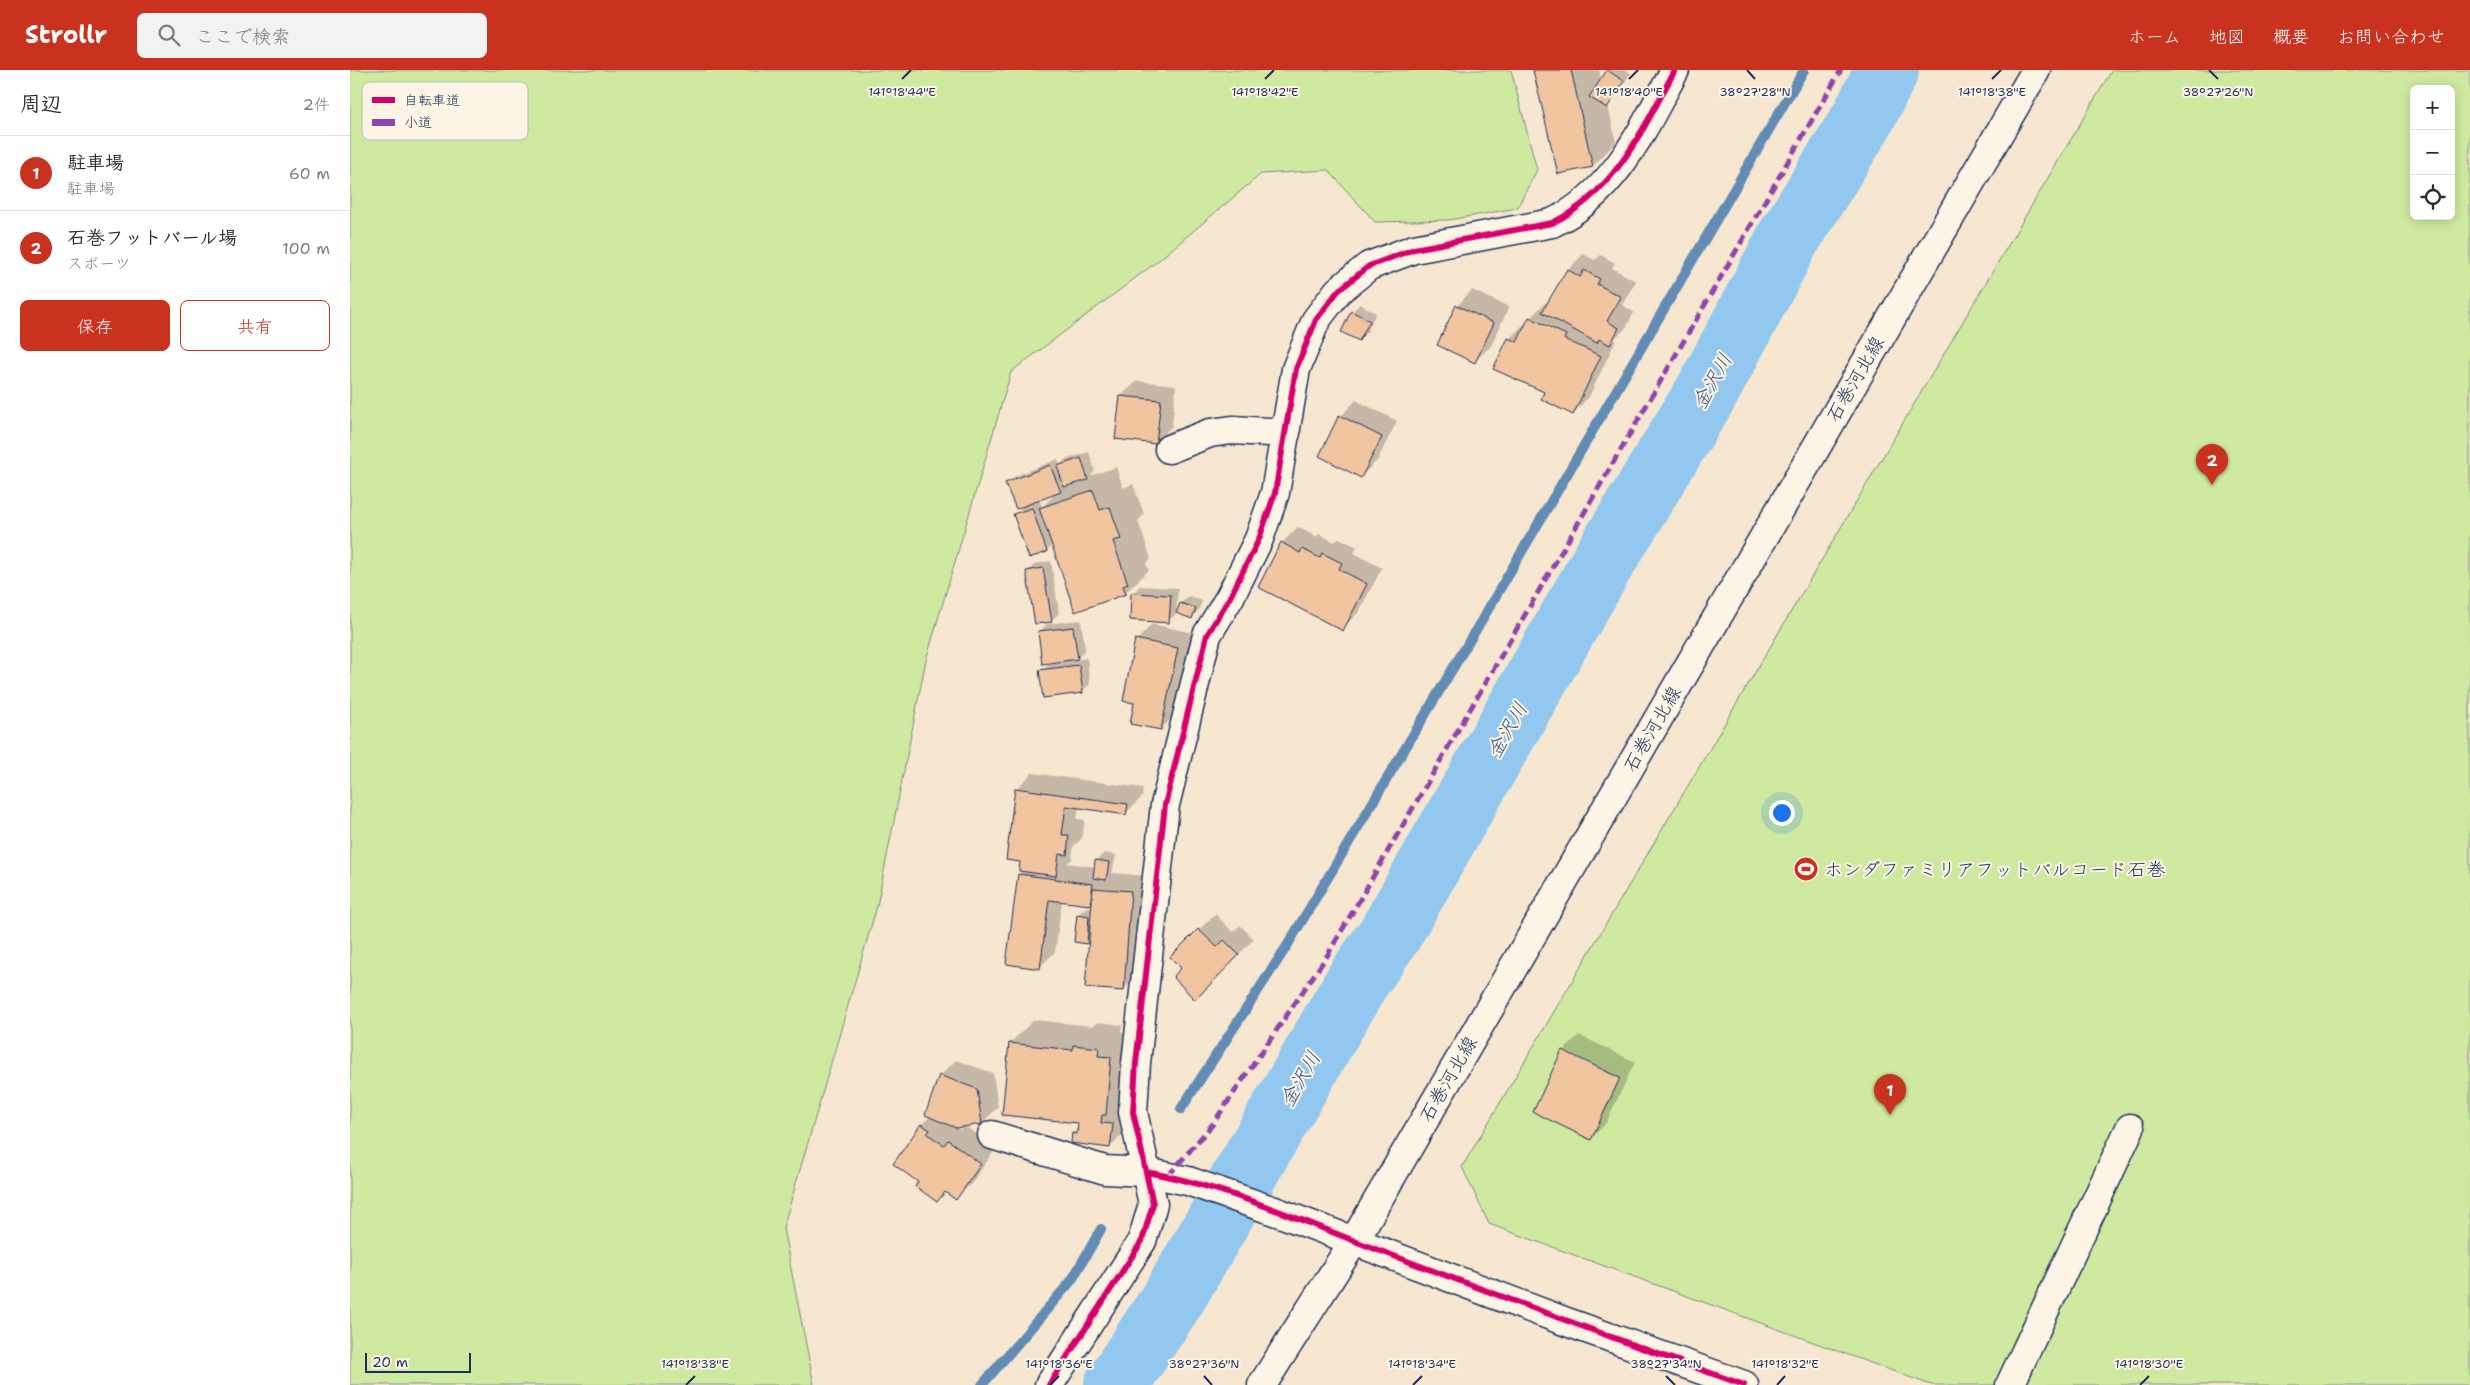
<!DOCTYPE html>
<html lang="ja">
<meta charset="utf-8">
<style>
:root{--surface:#fff;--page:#f2f2f3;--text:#2b2b33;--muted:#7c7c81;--line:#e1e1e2;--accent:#c8321e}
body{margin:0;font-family:"Shantell Sans","Klee One",sans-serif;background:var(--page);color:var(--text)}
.controls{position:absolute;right:15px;top:15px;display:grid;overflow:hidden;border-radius:8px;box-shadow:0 2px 12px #0003}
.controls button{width:45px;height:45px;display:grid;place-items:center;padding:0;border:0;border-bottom:1px solid var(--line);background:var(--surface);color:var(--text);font:25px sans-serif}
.scale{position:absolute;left:15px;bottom:12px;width:106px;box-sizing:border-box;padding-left:5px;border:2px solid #1b2f5e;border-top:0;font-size:14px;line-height:18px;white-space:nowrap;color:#1b2f5e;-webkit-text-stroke:4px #fcf5e5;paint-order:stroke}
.you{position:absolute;left:1431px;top:742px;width:18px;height:18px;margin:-12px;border:4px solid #fff;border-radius:50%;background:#1a73e8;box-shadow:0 0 0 8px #1a73e833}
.badge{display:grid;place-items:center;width:32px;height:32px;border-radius:50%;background:var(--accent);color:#fff;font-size:16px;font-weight:700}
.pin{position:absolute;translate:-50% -41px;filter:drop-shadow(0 1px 2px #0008)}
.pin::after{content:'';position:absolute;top:26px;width:18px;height:15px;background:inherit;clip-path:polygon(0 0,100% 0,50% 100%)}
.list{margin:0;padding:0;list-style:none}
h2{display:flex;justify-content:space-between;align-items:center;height:65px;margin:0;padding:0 20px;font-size:21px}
h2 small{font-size:16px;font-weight:400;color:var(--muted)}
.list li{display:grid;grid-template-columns:32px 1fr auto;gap:15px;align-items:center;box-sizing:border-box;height:75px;padding:0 20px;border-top:1px solid var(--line)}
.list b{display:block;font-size:19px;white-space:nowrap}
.list p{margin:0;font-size:16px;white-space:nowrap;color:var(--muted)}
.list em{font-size:16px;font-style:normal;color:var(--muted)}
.actions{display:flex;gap:10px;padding:15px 20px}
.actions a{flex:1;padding:11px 0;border:1px solid var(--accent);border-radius:8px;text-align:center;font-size:18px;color:var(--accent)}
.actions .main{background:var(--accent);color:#fff}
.icon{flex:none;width:28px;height:28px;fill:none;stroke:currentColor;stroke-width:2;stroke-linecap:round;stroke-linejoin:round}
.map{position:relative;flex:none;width:2120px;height:1315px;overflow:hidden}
header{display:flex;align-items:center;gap:30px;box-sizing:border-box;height:70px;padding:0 25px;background:var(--accent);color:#fff}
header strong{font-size:24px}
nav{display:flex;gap:28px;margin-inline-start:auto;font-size:18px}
.search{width:350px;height:45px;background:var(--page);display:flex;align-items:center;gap:12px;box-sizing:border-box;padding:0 18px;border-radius:8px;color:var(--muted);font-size:19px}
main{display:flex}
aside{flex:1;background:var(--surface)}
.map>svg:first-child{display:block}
.green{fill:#cfeaa0;stroke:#758c7f;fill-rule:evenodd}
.shadow{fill:#0003;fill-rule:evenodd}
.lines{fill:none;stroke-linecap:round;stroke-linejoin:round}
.stream{stroke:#628bb6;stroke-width:10}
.river{stroke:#92c8f0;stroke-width:64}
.building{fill:#f0c5a0;stroke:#1b2f5e}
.minor-casing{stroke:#1b2f5e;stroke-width:31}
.major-casing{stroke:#1b2f5e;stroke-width:31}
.minor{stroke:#fcf5e5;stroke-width:28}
.major{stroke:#fcf5e5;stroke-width:28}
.quiet{stroke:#8e44ad;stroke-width:5;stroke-dasharray:10 5;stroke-linecap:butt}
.cycleway-casing{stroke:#fcf5e5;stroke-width:9}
.cycleway{stroke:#d6006c;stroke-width:6}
.ticks{fill:none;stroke:#1b2f5e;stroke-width:2}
.labels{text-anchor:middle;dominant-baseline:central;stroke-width:4;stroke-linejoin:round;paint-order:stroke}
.street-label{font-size:19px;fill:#1b2f5e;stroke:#fcf5e5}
.poi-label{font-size:19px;fill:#1b2f5e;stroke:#fcf5e5;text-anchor:start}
.water-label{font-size:20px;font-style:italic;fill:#395582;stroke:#fcf5e5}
.key{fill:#fcf5e5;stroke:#b8babc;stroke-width:1}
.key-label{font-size:14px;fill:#1b2f5e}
.ticks-label{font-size:12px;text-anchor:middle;fill:#1b2f5e;stroke:#fcf5e5;stroke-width:4;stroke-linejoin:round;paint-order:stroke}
</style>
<header>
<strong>Strollr</strong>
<div class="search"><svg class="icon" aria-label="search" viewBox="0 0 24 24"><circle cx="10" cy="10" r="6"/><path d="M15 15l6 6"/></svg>ここで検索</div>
<nav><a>ホーム</a><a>地図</a><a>概要</a><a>お問い合わせ</a></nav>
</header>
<main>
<aside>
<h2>周辺<small>2件</small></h2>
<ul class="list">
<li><span class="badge">1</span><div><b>駐車場</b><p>駐車場</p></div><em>60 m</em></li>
<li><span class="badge">2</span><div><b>石巻フットバール場</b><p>スポーツ</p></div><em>100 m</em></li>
</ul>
<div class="actions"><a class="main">保存</a><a>共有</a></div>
</aside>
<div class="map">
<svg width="2120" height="1315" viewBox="0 0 2120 1315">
<rect width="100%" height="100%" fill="#f8e7d0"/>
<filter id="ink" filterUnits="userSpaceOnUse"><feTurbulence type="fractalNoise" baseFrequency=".02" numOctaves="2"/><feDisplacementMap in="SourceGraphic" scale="10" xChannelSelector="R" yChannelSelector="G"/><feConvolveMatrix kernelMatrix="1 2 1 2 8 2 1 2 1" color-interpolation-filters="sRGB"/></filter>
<g filter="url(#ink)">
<path class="green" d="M 0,0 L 1161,0 L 1187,100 L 1167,138 L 1099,150 L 1025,152 L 978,100 L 911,104 L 804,194 L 661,302 L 576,590 L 527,836 L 433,1158 L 464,1315 L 0,1315 Z
M 1762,0 L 2120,0 L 2120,1315 L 1581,1315 L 1139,1154 L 1112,1097 ZM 2064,19 L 2101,19 L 2101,146 L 2064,146 Z"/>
<path class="shadow" d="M 1184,0 L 1249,0 L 1252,10 L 1258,0 L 1276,0 L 1281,3 L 1258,35 L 1266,72 L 1243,96 L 1209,103 Z
M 1233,184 L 1245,190 L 1251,185 L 1265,193 L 1262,198 L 1286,211 L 1272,235 L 1284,242 L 1276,258 L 1264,269 L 1266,270 L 1239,327 L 1223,343 L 1195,322 L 1159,269 L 1175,253 L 1177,254 L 1180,248 L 1196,232 L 1198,233 L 1218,200 Z
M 1122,220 L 1159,237 L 1141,276 L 1125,291 L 1107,236 Z
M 1010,234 L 1026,243 L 1017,262 L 1009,270 L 1002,242 Z
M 787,311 L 826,315 L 822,356 L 806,372 L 771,326 Z
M 1006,330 L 1047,351 L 1027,391 L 1011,406 L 991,346 Z
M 739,382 L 745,401 L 740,406 L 766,397 L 773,418 L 783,414 L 794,444 L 788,451 L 801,489 L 796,494 L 799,500 L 775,523 L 703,474 L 697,481 L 679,486 L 665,445 L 675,434 L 657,414 L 665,406 L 708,389 L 710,395 L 716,389 ZM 707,422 L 692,437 L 689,429 Z
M 948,457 L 966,467 L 969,464 L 985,472 L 989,468 L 1007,477 L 1004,483 L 1032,498 L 1008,543 L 992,559 L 932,473 Z
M 701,491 L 709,543 L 701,551 L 678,501 L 685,494 Z
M 790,516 L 828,518 L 826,544 L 818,551 L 782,524 Z
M 839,526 L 852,531 L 849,540 L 841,547 L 831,533 Z
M 731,550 L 735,580 L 726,590 L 737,588 L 740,614 L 732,622 L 691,601 L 700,592 L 689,562 L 697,554 Z
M 802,554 L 843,563 L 827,643 L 811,659 L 785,632 L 787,570 Z
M 682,703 L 793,718 L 792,727 L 776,743 L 729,737 L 727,749 L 735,750 L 732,768 L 723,777 L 722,789 L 717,793 L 745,797 L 746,791 L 754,783 L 766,785 L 762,803 L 797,806 L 789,904 L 773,920 L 740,868 L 736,872 L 728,845 L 736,837 L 743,838 L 744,830 L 739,834 L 712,830 L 705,882 L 690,897 L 669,805 L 673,800 L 666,719 Z
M 865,844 L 883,862 L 890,855 L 904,869 L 845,928 L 833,898 L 822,887 Z
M 684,950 L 743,956 L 748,952 L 772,955 L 771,962 L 784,964 L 783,1053 L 760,1077 L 723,1063 L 728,1058 L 729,1052 L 660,973 Z
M 1229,965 L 1285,992 L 1256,1053 L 1241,1069 L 1213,981 Z
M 606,990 L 643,1003 L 648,1037 L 632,1053 L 615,1056 L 646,1078 L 622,1113 L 606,1128 L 596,1122 L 587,1131 L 570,1111 L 545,1094 L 572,1054 L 581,1046 L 590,1006 ZM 614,1056 L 610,1060 L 606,1057 Z"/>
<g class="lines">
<path class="stream" d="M 831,1039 L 937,876 L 1130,553 L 1454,0
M 632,1315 L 722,1210 L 751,1159"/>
<path class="river" d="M 766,1315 L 824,1227 L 1008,910 L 1040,864 L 1253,492 L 1358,320 L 1438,169 L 1512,50 L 1537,0"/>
</g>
<path class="building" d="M 1183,0 L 1221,0 L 1243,97 L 1208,104 Z
M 1257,0 L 1274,11 L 1257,38 L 1239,27 Z
M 1217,199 L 1230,207 L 1234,200 L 1250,209 L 1247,214 L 1271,227 L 1257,251 L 1269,258 L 1260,275 L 1249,269 L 1247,273 L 1192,242 Z
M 1106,235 L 1144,253 L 1125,293 L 1087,275 Z
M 1001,241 L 1020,251 L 1009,271 L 991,262 Z
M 1179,247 L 1216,265 L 1214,269 L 1251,286 L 1223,345 L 1191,329 L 1194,322 L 1143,299 L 1158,268 L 1167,272 Z
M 770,326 L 811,330 L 806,374 L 765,369 Z
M 989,345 L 1032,367 L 1011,408 L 969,386 Z
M 731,388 L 738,410 L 714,417 L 707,396 Z
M 700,395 L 711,422 L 666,439 L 655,413 Z
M 743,420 L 750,440 L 760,437 L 771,469 L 763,471 L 778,514 L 773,516 L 776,524 L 725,542 L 689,438 Z
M 682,438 L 697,482 L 679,488 L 663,444 Z
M 931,472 L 950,483 L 952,479 L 970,488 L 972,483 L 992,493 L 989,499 L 1017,514 L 993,561 L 908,517 Z
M 693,498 L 702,552 L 685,554 L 676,501 Z
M 781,523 L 821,525 L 819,553 L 780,550 Z
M 830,533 L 846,538 L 842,549 L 826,543 Z
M 723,557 L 728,589 L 692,594 L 688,561 Z
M 785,569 L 828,578 L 811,660 L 780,654 L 784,633 L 773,631 Z
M 729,595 L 733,623 L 693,628 L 689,600 Z
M 665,718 L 778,734 L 776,745 L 716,736 L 712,765 L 719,765 L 717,785 L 709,784 L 706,806 L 669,801 L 670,792 L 656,790 Z
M 745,790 L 759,792 L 756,810 L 743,808 Z
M 668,804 L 743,814 L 740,835 L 699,830 L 690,899 L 656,894 Z
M 743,818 L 781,821 L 774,921 L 735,918 Z
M 727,844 L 739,846 L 737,874 L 724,872 Z
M 848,859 L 867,877 L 874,870 L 889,885 L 845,930 L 823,907 L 831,898 L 820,887 Z
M 659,973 L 723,980 L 723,975 L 749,978 L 748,986 L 761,987 L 756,1045 L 752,1045 L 751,1053 L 763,1054 L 760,1078 L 721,1073 L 722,1063 L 727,1064 L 728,1053 L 652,1045 Z
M 1212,980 L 1270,1008 L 1241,1070 L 1183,1042 Z
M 589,1005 L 627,1019 L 632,1054 L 606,1058 L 575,1045 Z
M 571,1054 L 580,1060 L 577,1064 L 594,1075 L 598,1070 L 631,1094 L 606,1130 L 595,1122 L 587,1132 L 565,1116 L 568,1112 L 543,1094 Z"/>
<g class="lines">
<defs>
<path id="minor" d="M 819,379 L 860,363 L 882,360 L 936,363
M 642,1065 L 755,1100 L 796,1102 L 838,1111 L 930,1143 L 1214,1251 L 1394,1315
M 699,1315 L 792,1171 L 803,1134 L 783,1042 L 786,993 L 815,735 L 857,565 L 880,527 L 909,469 L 925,423 L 946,299 L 966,250 L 988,221 L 1019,196 L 1064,179 L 1202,153 C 1265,123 1293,59 1325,0
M 1660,1315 L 1780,1058"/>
<path id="major" d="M 912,1315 L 1004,1171 L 1686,0"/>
</defs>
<use href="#minor" class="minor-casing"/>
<use href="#major" class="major-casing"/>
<use href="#minor" class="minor"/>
<use href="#major" class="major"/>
<path class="quiet" d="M 818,1106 L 862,1055 L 977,886 L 1491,0"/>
<defs>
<path id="cycleway" d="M 796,1102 C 876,1116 959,1154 1036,1183 C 1155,1228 1274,1272 1394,1315
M 699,1315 L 792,1171 L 803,1134 L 783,1042 L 786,993 L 815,735 L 857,565 L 880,527 L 909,469 L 925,423 L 946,299 L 966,250 L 988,221 L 1019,196 L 1064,179 L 1202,153 C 1265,123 1293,59 1325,0"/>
</defs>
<use href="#cycleway" class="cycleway-casing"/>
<use href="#cycleway" class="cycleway"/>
</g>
</g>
<path class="ticks" d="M 1397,0 L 1405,9M 1859,0 L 1868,9M 552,9 L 561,0M 915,9 L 924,0M 1279,9 L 1288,0M 1642,9 L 1651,0M 854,1306 L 862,1315M 1316,1306 L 1325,1315M 336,1315 L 345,1306M 700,1315 L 709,1306M 1063,1315 L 1072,1306M 1427,1315 L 1435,1306M 1790,1315 L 1799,1306"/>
<defs>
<symbol id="stadium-disc" viewBox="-11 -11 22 22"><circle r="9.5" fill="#c8321e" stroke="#fcf5e5"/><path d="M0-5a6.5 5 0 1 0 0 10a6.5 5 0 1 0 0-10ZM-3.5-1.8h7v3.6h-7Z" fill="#fff"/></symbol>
</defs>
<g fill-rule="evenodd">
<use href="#stadium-disc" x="1442" y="785" width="28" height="28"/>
</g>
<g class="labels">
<g class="street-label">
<text transform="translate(1505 309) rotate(-60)">石巻河北線</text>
<text transform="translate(1302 659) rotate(-60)">石巻河北線</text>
<text transform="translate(1098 1009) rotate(-60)">石巻河北線</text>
</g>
<g class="poi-label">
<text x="1474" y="799">ホンダファミリアフットバルコード石巻</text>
</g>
<g class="water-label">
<text transform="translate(1362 311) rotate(-61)">金沢川</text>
<text transform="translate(1157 660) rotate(-60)">金沢川</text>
<text transform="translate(950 1009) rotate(-60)">金沢川</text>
</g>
</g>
<rect x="12" y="12" width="166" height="58" rx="8" class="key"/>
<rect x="22" y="27" width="23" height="6" fill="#d6006c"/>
<rect x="22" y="49" width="23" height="7" fill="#8e44ad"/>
<g class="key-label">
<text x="54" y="35">自転車道</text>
<text x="54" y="57">小道</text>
</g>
<g class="ticks-label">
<text x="552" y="26">141°18'44"E</text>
<text x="915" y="26">141°18'42"E</text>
<text x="1279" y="26">141°18'40"E</text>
<text x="1405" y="26">38°27'28"N</text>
<text x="1642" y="26">141°18'38"E</text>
<text x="1868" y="26">38°27'26"N</text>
<text x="345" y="1298">141°18'38"E</text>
<text x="709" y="1298">141°18'36"E</text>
<text x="854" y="1298">38°27'36"N</text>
<text x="1072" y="1298">141°18'34"E</text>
<text x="1316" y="1298">38°27'34"N</text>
<text x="1435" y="1298">141°18'32"E</text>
<text x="1799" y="1298">141°18'30"E</text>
</g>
</svg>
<div class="controls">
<button>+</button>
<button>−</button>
<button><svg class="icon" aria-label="locate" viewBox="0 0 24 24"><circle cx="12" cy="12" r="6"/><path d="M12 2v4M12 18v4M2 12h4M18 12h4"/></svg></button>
</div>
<div class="scale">20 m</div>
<div class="you"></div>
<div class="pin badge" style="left:1540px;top:1045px">1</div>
<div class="pin badge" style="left:1862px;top:415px">2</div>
</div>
</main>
